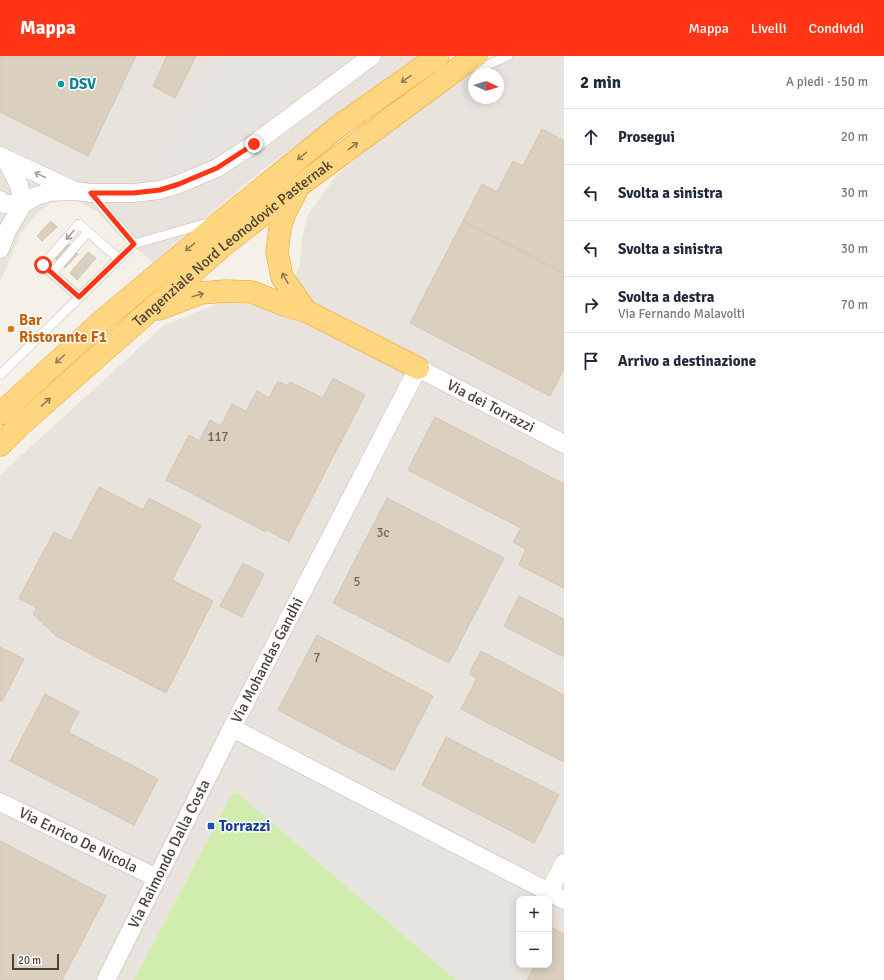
<!DOCTYPE html>
<html lang="it">
<meta charset="utf-8">
<style>
:root{--surface:#fff;--page:#f6f6f7;--text:#1f2937;--muted:#747a83;--line:#e0e1e3;--accent:#ff3515}
body{margin:0;font-family:Signika,sans-serif;background:var(--page);color:var(--text)}
.controls{position:absolute;right:12px;bottom:12px;display:grid;overflow:hidden;border-radius:8px;box-shadow:0 2px 10px #0003}
.controls button{width:36px;height:36px;display:grid;place-items:center;padding:0;border:0;border-bottom:1px solid var(--line);background:var(--surface);color:var(--text);font:20px sans-serif}
.compass{position:absolute;left:468px;top:12px;width:36px;height:36px;border-radius:50%;background:var(--surface);box-shadow:0 2px 10px #0003;rotate:94deg}
.scale{position:absolute;left:12px;bottom:10px;width:47px;box-sizing:border-box;padding-left:4px;border:2px solid #4a4236;border-top:0;font-size:11px;line-height:14px;white-space:nowrap;color:#4a4236;-webkit-text-stroke:3px #fff;paint-order:stroke}
.stop{position:absolute;width:12px;height:12px;margin:-9px;border:3px solid #ff3515;border-radius:50%;background:#fff}
.stop.end{background:#ff3515;border-color:#fff;box-shadow:0 1px 4px #0008}
.list{margin:0;padding:0;list-style:none}
h2{display:flex;justify-content:space-between;align-items:center;height:52px;margin:0;padding:0 16px;font-size:17px}
h2 small{font-size:13px;font-weight:400;color:var(--muted)}
.list li{display:grid;grid-template-columns:26px 1fr auto;gap:12px;align-items:center;box-sizing:border-box;height:56px;padding:0 16px;border-top:1px solid var(--line)}
.list b{display:block;font-size:15px;white-space:nowrap}
.list p{margin:0;font-size:13px;white-space:nowrap;color:var(--muted)}
.list em{font-size:13px;font-style:normal;color:var(--muted)}
.icon{flex:none;width:22px;height:22px;fill:none;stroke:currentColor;stroke-width:2;stroke-linecap:round;stroke-linejoin:round}
.map{position:relative;flex:none;width:564px;height:924px;overflow:hidden}
header{display:flex;align-items:center;gap:24px;box-sizing:border-box;height:56px;padding:0 20px;background:var(--accent);color:#fff}
header strong{font-size:19px}
nav{display:flex;gap:22px;margin-inline-start:auto;font-size:14px}
main{display:flex}
aside{flex:1;background:var(--surface)}
.map>svg:first-child{display:block}
.industrial{fill:#e8e3dd;fill-rule:evenodd}
.green{fill:#d1edad}
.parking{fill:#e6e4e0}
.building{fill:#dbd0bf;stroke:#d4c5af}
.lines{fill:none;stroke-linecap:round;stroke-linejoin:round}
.service-casing{stroke:#c2b9aa;stroke-width:10}
.minor-casing{stroke:#c2b9aa;stroke-width:19}
.trunk-casing{stroke:#eba22c;stroke-width:23}
.service{stroke:#fff;stroke-width:9}
.minor{stroke:#fff;stroke-width:18}
.trunk{stroke:#ffd680;stroke-width:22}
.oneway{stroke:#927d54}
.oneway2{stroke:#a4a09a}
.route{stroke:#ff3515;stroke-width:5}
.culture-dot{fill:#0f9aa8;stroke:#fff;stroke-width:1.5}
.food-dot{fill:#e8710a;stroke:#fff;stroke-width:1.5}
.transit-dot{fill:#1a4fb4;stroke:#fff;stroke-width:1.5}
.labels{text-anchor:middle;dominant-baseline:central;stroke-width:3;stroke-linejoin:round;paint-order:stroke}
.number-label{font-size:13px;fill:#6e6658}
.culture-label{font-size:15px;font-weight:bold;fill:#0d838f;stroke:#fff;text-anchor:start}
.street-label{font-size:15px;fill:#4a4236;stroke:#fff}
.food-label{font-size:15px;font-weight:bold;fill:#c56008;stroke:#fff;text-anchor:start}
.transit-label{font-size:15px;font-weight:bold;fill:#164399;stroke:#fff;text-anchor:start}
</style>
<header>
<strong>Mappa</strong>
<nav><a>Mappa</a><a>Livelli</a><a>Condividi</a></nav>
</header>
<main>
<div class="map">
<svg width="564" height="924" viewBox="0 0 564 924">
<rect width="100%" height="100%" fill="#f5f1e8"/>
<path class="industrial" d="M 0,0 L 419,0 L 261,115 L 153,206 L 116,176 L 97,155 L 73,143 L 50,147 L 36,158 L 21,177 L 0,226 Z
M 498,0 L 564,0 L 564,924 L 456,924 L 234,734 L 134,924 L 0,924 L 0,419 L 164,269 L 222,246 L 256,249 L 292,231 L 300,207 L 302,182 L 308,158 L 336,120 L 394,70 ZM 474,18 L 498,18 L 498,42 L 474,42 ZM 519,843 L 549,843 L 549,909 L 519,909 Z"/>
<path class="green" d="M 234,734 L 456,924 L 134,924 Z"/>
<path class="parking" d="M 219,0 L 346,0 L 272,54 L 231,87 L 198,104 L 163,116 Z
M 275,704 L 545,843 L 519,843 L 519,904 L 510,924 L 456,924 L 253,750 Z"/>
<path class="building" d="M 0,0 L 136,0 L 88,100 L 0,56 Z
M 167,0 L 196,0 L 175,42 L 153,30 Z
M 542,73 L 564,85 L 564,217 L 463,165 L 482,128 L 497,136 L 513,105 L 523,110 Z
M 51,165 L 57,171 L 42,185 L 37,180 Z
M 463,165 L 564,217 L 564,313 L 550,340 L 410,267 Z
M 64,184 L 78,198 L 65,212 L 50,198 Z
M 88,196 L 96,202 L 77,224 L 70,217 Z
M 333,322 L 365,339 L 289,486 L 267,474 L 266,476 L 166,424 L 189,379 L 199,385 L 210,364 L 221,370 L 232,348 L 246,355 L 257,335 L 269,342 L 278,325 L 287,330 L 290,326 L 323,342 Z
M 435,361 L 564,428 L 564,532 L 519,509 L 526,493 L 513,486 L 521,472 L 408,414 Z
M 99,431 L 143,454 L 149,442 L 201,469 L 172,524 L 213,545 L 166,637 L 56,580 L 33,558 L 37,552 L 19,542 L 54,476 L 71,485 Z
M 387,442 L 504,502 L 449,607 L 333,547 Z
M 243,507 L 264,518 L 242,561 L 220,550 Z
M 519,540 L 564,563 L 564,601 L 504,570 Z
M 317,579 L 433,640 L 394,715 L 278,654 Z
M 0,591 L 24,603 L 2,645 L 0,644 Z
M 481,595 L 564,639 L 564,706 L 461,653 L 477,622 L 469,618 Z
M 45,638 L 79,656 L 68,676 L 158,723 L 134,769 L 10,705 Z
M 446,681 L 559,739 L 534,787 L 422,729 Z
M 0,785 L 106,840 L 62,924 L 0,924 Z
M 551,871 L 564,878 L 564,922 L 563,924 L 527,924 L 535,909 L 549,909 L 549,874 Z"/>
<g class="lines">
<defs>
<path id="service" d="M 467,11 L 483,11 L 508,0
M 91,137 L 134,188
M 52,217 L 88,176
M 79,241 L 43,209 L 79,168 L 119,203
M 0,319 L 134,188 L 211,166"/>
<g id="minor">
<path d="M 0,100 L 71,133"/>
<path d="M 5,102 L 19,129 L 23,148"/>
<path d="M 0,144 L 5,148 L 23,148 L 36,140 L 50,136 L 75,135 L 91,137 L 133,137 L 160,134 L 179,128 L 217,112 L 254,88 L 372,0"/>
<path d="M 0,193 L 7,175 L 23,148"/>
<path d="M 232,672 L 564,844"/>
<path id="s1" d="M 0,746 L 157,822"/>
<path d="M 549,836 L 564,807"/>
<path id="s2" d="M 106,924 L 232,672 L 418,312 L 564,388"/>
</g>
<g id="trunk">
<path d="M 296,136 L 285,157 L 280,172 L 277,196 L 282,221 L 306,255"/>
<path d="M 159,253 L 201,237 L 226,235 L 252,236 L 287,250 L 306,255 L 418,312"/>
<path d="M 0,358 L 103,264 L 225,162 L 339,70 L 438,0"/>
<path id="s3" d="M 0,389 L 17,372 L 223,190 L 299,130 L 460,11 L 476,0"/>
</g>
</defs>
<use href="#service" class="service-casing"/>
<use href="#minor" class="minor-casing"/>
<use href="#trunk" class="trunk-casing"/>
<use href="#service" class="service"/>
<use href="#minor" class="minor"/>
<use href="#trunk" class="trunk"/>
</g>
<defs><path id="oneway-shaft" d="M-6 0H5M1.5-3L5.5 0L1.5 3" fill="none" stroke-width="1.6" stroke-linecap="round" stroke-linejoin="round"/></defs>
<g class="oneway">
<use href="#oneway-shaft" transform="translate(406 23) rotate(145)"/>
<use href="#oneway-shaft" transform="translate(353 90) rotate(-37)"/>
<use href="#oneway-shaft" transform="translate(302 100) rotate(141)"/>
<use href="#oneway-shaft" transform="translate(190 191) rotate(140)"/>
<use href="#oneway-shaft" transform="translate(285 222) rotate(-119)"/>
<use href="#oneway-shaft" transform="translate(198 239) rotate(-17)"/>
<use href="#oneway-shaft" transform="translate(60 303) rotate(138)"/>
<use href="#oneway-shaft" transform="translate(46 346) rotate(-41)"/>
</g>
<g class="oneway2">
<use href="#oneway-shaft" transform="translate(40 119) rotate(-155)"/>
<use href="#oneway-shaft" transform="translate(70 179) rotate(131)"/>
</g>
<g class="lines">
<path class="route" d="M 43,209 L 79,241 L 134,188 L 91,137 L 133,137 L 160,134 L 179,128 L 217,112 L 254,88"/>
</g>
<circle class="culture-dot" cx="61" cy="28" r="4"/>
<circle class="food-dot" cx="11" cy="273" r="4"/>
<rect class="transit-dot" x="207" y="766" width="8" height="8" rx="2"/>
<g class="labels">
<g class="number-label">
<text x="218" y="381">117</text>
<text x="383" y="477">3c</text>
<text x="357" y="526">5</text>
<text x="317" y="602">7</text>
</g>
<g class="culture-label">
<text x="69" y="28">DSV</text>
</g>
<g class="street-label">
<text stroke="none"><textPath href="#s3" startOffset="308">Tangenziale Nord Leonodovic Pasternak</textPath></text>
<text stroke="none"><textPath href="#s2" startOffset="769">Via dei Torrazzi</textPath></text>
<text stroke="none"><textPath href="#s2" startOffset="358">Via Mohandas Gandhi</textPath></text>
<text stroke="none"><textPath href="#s1" startOffset="87">Via Enrico De Nicola</textPath></text>
<text stroke="none"><textPath href="#s2" startOffset="141">Via Raimondo Dalla Costa</textPath></text>
</g>
<g class="food-label">
<text x="19" y="264">Bar<tspan x="19" dy="17">Ristorante F1</tspan></text>
</g>
<g class="transit-label">
<text x="219" y="770">Torrazzi</text>
</g>
</g>
</svg>
<div class="controls">
<button>+</button>
<button>−</button>
</div>
<svg class="compass" viewBox="-18 -18 36 36"><path d="M0-13l5 13h-10z" fill="#e53935"/><path d="M0 13l5-13h-10z" fill="#747a83"/></svg>
<div class="scale">20 m</div>
<div class="stop" style="left:43px;top:209px"></div>
<div class="stop end" style="left:254px;top:88px"></div>
</div>
<aside>
<h2>2 min<small>A piedi · 150 m</small></h2>
<ul class="list">
<li><svg class="icon" aria-label="ahead" viewBox="0 0 24 24"><path d="M12 20V5M6 11l6-6 6 6"/></svg><div><b>Prosegui</b></div><em>20 m</em></li>
<li><svg class="icon" aria-label="left" viewBox="0 0 24 24"><path d="M17 20v-9H6M10 6l-5 5 5 5"/></svg><div><b>Svolta a sinistra</b></div><em>30 m</em></li>
<li><svg class="icon" aria-label="left" viewBox="0 0 24 24"><path d="M17 20v-9H6M10 6l-5 5 5 5"/></svg><div><b>Svolta a sinistra</b></div><em>30 m</em></li>
<li><svg class="icon" aria-label="right" viewBox="0 0 24 24"><path d="M7 20v-9h11M14 6l5 5-5 5"/></svg><div><b>Svolta a destra</b><p>Via Fernando Malavolti</p></div><em>70 m</em></li>
<li><svg class="icon" aria-label="arrive" viewBox="0 0 24 24"><path d="M6 21V4h12l-3 4 3 4H6"/></svg><div><b>Arrivo a destinazione</b></div></li>
</ul>
</aside>
</main>
